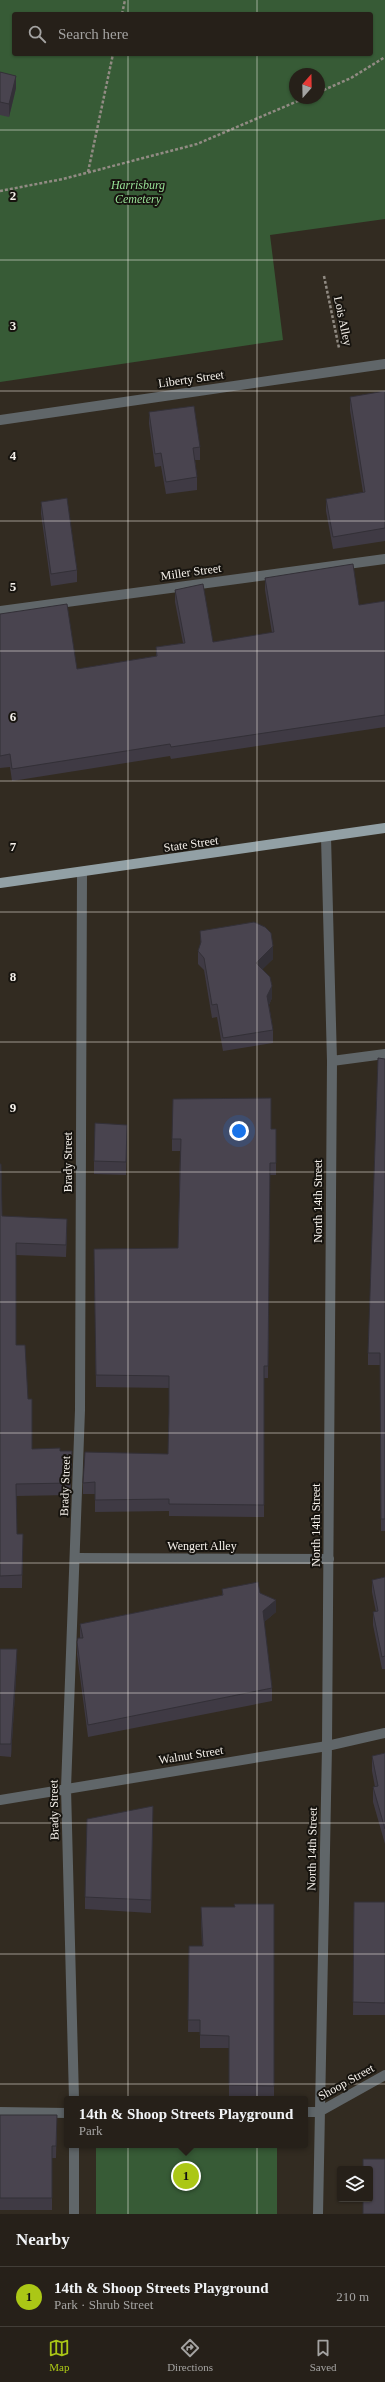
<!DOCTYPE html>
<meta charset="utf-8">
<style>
:root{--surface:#262019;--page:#2e2822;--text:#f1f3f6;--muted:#a4a3a2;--line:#423e38;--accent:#abc716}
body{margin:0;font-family:Georgia,serif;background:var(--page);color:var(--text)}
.controls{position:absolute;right:12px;bottom:12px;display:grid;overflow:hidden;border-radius:4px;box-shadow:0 1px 3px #0004}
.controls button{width:36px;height:36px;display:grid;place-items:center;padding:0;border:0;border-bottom:1px solid var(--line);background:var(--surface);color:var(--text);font:20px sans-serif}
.compass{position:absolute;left:289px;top:68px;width:36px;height:36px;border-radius:50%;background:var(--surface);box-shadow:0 1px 3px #0004;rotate:20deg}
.you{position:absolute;left:239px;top:1131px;width:14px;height:14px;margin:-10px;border:3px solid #fff;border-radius:50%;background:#1a73e8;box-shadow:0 0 0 6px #1a73e833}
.badge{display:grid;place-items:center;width:26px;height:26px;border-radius:50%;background:var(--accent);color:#111;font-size:13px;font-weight:700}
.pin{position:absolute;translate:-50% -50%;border:2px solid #fff;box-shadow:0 1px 4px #0006}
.popup{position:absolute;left:64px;top:2096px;width:244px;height:52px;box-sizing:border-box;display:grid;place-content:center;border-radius:4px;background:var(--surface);filter:drop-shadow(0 1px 3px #0005);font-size:13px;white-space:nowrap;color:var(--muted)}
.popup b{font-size:15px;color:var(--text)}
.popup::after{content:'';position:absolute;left:50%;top:100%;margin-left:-8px;border:8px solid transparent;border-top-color:var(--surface)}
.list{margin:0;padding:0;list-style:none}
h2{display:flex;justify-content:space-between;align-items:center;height:52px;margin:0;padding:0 16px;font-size:17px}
h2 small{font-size:13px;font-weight:400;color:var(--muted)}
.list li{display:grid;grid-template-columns:26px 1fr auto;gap:12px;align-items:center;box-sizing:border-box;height:60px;padding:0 16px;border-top:1px solid var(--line)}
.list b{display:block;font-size:15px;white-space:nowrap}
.list p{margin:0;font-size:13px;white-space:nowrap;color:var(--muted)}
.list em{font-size:13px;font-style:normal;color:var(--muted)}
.icon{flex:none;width:22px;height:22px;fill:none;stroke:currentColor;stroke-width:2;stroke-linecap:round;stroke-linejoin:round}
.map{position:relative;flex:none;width:385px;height:2214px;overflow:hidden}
.search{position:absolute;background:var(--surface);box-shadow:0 1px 3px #0004;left:12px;right:12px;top:12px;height:44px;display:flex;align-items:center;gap:10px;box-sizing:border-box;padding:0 14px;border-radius:4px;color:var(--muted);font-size:15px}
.sheet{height:112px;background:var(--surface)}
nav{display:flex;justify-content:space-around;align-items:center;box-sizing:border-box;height:56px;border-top:1px solid var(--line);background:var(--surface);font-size:11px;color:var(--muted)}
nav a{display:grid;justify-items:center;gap:2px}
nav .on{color:var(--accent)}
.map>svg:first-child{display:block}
.green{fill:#375b36;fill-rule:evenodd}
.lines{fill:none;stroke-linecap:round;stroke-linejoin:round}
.path{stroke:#918b83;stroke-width:2.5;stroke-dasharray:3 2;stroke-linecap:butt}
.lane{stroke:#606669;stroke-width:10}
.street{stroke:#606669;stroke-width:10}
.primary{stroke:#92a0a5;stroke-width:10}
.wall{fill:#3f3a44}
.shaded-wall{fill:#333037}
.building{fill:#49444f;stroke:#333037}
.grid{fill:none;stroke:#f6f1eb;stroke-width:1;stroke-opacity:0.55}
.labels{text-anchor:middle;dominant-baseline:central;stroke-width:4;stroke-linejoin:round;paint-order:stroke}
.park-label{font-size:12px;font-style:italic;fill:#97e096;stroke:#17140f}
.street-label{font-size:12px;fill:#f6f1eb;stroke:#17140f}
.grid-label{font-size:13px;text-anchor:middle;font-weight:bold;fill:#f6f1eb;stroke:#17140f;stroke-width:4;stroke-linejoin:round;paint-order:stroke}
</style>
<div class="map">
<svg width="385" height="2214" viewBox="0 0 385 2214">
<rect width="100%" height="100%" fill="#322b21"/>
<path class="green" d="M 0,0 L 385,0 L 385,219 L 270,235 L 283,340 L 0,382 ZM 14,14 L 371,14 L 371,54 L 14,54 ZM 295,74 L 319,74 L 319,98 L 295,98 Z
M 96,2145 L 277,2145 L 277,2214 L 96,2214 Z"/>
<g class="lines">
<path class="path" d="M 122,14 L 125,0
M 319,92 L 351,78 L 385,57
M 88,172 L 113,54
M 0,191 L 63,179 L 197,144 L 305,98
M 324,276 L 339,348"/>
<path class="lane" d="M 75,1558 L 329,1559"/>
<path class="street" d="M 0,420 L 385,364
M 0,611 L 385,559
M 332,1061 L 385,1054
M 0,1800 L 327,1746 L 385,1733
M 74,2099 L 66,1788 L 80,1410 L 82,873
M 0,2112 L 67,2113
M 305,2112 L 319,2112 L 385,2075
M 74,2214 L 74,2145
M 318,2214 L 327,1746 L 332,1061 L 326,837"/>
<path class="primary" d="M 0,883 L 385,828"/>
</g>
<path class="wall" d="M 0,72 L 16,88 L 9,117 L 0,115 Z
M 385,391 L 385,541 L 333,549 L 326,511 L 326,499 L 363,492 L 350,410 L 350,397 Z
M 149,412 L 200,447 L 200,460 L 195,460 L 197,477 L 197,490 L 166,494 L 161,466 L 155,467 L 149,424 Z
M 41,502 L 77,570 L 77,582 L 51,586 L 41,514 Z
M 265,578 L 359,605 L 385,601 L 385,727 L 171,759 L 170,756 L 12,781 L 10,767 L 0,768 L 0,614 L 77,669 L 156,656 L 156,647 L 183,643 L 175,602 L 175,590 L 213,642 L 272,633 L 265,590 Z
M 200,931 L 273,959 L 262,969 L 272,998 L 269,1005 L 273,1030 L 273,1043 L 223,1051 L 217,1017 L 212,1018 L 204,970 L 198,964 L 198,951 L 201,945 Z
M 385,1059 L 385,1531 L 381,1531 L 380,1365 L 368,1365 L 368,1353 Z
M 271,1129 L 276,1129 L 276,1175 L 270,1175 L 268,1378 L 264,1378 L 264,1517 L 169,1516 L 169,1511 L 95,1512 L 95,1494 L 83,1494 L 83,1483 L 168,1454 L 169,1414 L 169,1388 L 96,1387 L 94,1249 L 178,1248 L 180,1151 L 172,1151 L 172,1139 Z
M 127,1137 L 126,1175 L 94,1174 L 94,1161 Z
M 0,1164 L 2,1216 L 67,1231 L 66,1257 L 16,1255 L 16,1345 L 28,1399 L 32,1449 L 60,1451 L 72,1463 L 70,1495 L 16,1496 L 17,1534 L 23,1534 L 22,1588 L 0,1588 Z
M 385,1577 L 385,1669 L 382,1669 L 373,1625 L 373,1612 L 376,1612 L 372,1592 L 372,1580 Z
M 222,1589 L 260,1593 L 276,1612 L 264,1622 L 272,1688 L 272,1701 L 88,1737 L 77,1654 L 78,1638 L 80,1638 L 80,1624 L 222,1595 Z
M 0,1649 L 17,1661 L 11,1757 L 0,1756 Z
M 385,1753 L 385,1844 L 373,1802 L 373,1787 L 375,1787 L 372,1771 L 372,1756 Z
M 153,1806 L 151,1913 L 85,1909 L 85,1897 Z
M 354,1902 L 385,1902 L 385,2015 L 353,2015 Z
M 274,1904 L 274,2098 L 229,2098 L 229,2048 L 200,2048 L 200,2032 L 188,2032 L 189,1946 L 202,1946 L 201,1920 L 201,1907 L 234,1907 Z
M 0,2115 L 57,2115 L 56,2158 L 52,2158 L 52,2210 L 0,2210 Z"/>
<path class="shaded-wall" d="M 16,76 L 16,88 L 9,117 L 9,104 Z
M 273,946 L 273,959 L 256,976 L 256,963 Z
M 272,986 L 272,998 L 267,1009 L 267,996 Z
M 72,1451 L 72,1463 L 70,1495 L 70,1483 Z
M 276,1600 L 276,1612 L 263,1623 L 263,1611 Z
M 17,1649 L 17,1661 L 11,1757 L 11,1744 Z"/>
<path class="building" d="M 0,72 L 16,76 L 9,104 L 0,102 Z
M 385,391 L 385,528 L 333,537 L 326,499 L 365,492 L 350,397 Z
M 194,406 L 200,447 L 193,448 L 197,477 L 166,482 L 161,453 L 155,454 L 149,412 Z
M 67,498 L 77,570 L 51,574 L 41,502 Z
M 353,564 L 359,605 L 385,601 L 385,715 L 171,747 L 170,744 L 12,769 L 10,754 L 0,756 L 0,614 L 67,604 L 77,669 L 157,656 L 156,647 L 185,643 L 175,590 L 203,584 L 213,642 L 274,632 L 265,578 Z
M 254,922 L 265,927 L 271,933 L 273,946 L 256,963 L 270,977 L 272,986 L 267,996 L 273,1030 L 223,1038 L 217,1004 L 212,1005 L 204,958 L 198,951 L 201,942 L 200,931 Z
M 378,1058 L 385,1059 L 385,1519 L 381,1519 L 380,1353 L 368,1353 Z
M 271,1098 L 271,1129 L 276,1129 L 276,1163 L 270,1163 L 268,1366 L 264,1366 L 264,1505 L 169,1504 L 169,1499 L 95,1500 L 95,1482 L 83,1483 L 85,1452 L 168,1454 L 169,1412 L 169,1376 L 96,1375 L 94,1249 L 178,1248 L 181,1139 L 172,1139 L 173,1099 Z
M 95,1123 L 127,1125 L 126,1162 L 94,1161 Z
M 0,1164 L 1,1164 L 2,1216 L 67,1219 L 66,1245 L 16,1243 L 16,1345 L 25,1345 L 28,1399 L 32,1399 L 32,1449 L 60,1448 L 60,1451 L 72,1451 L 70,1483 L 16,1484 L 17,1534 L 23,1534 L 22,1575 L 0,1576 Z
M 385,1577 L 385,1656 L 382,1657 L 373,1612 L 378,1611 L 372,1580 Z
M 258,1582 L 260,1593 L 276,1600 L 263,1611 L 272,1688 L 88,1725 L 77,1642 L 78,1638 L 83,1638 L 80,1624 L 223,1595 L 222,1589 Z
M 0,1649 L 17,1649 L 11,1744 L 0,1744 Z
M 385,1753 L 385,1829 L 373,1787 L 378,1786 L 372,1756 Z
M 153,1806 L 151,1900 L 85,1897 L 87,1819 Z
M 354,1902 L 385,1902 L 385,2003 L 353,2002 Z
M 234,1904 L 274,1904 L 274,2086 L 229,2085 L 229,2036 L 200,2035 L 200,2020 L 188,2020 L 189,1946 L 203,1946 L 201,1907 L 235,1907 Z
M 0,2115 L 57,2115 L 56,2146 L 52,2146 L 52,2198 L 0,2198 Z
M 363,2159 L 385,2159 L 385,2214 L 363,2214 L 363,2199 L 370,2199 L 370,2169 L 363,2169 Z"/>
<path class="grid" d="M 128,0 L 128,14M 257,0 L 257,14M 128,54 L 128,2214M 257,54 L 257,2214M 0,130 L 385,130M 0,260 L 385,260M 0,391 L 385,391M 0,521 L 385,521M 0,651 L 385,651M 0,781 L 385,781M 0,912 L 385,912M 0,1042 L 385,1042M 0,1172 L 385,1172M 0,1302 L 385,1302M 0,1433 L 385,1433M 0,1563 L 385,1563M 0,1693 L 385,1693M 0,1823 L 385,1823M 0,1954 L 385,1954M 0,2084 L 385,2084"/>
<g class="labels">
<g class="park-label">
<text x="138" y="185">Harrisburg<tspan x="138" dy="14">Cemetery</tspan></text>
</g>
<g class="street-label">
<text transform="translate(343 321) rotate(78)">Lois Alley</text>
<text transform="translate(191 379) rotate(-8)">Liberty Street</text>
<text transform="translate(191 572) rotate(-8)">Miller Street</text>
<text transform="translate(191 844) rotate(-8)">State Street</text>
<text transform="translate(68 1162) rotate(-90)">Brady Street</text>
<text transform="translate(318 1201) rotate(-90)">North 14th Street</text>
<text transform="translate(65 1486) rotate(-88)">Brady Street</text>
<text transform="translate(316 1525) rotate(-90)">North 14th Street</text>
<text x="202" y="1546">Wengert Alley</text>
<text transform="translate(191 1755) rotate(-9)">Walnut Street</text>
<text transform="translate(54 1810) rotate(-91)">Brady Street</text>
<text transform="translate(312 1849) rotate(-89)">North 14th Street</text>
<text transform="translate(346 2082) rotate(-29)">Shoop Street</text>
</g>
</g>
<g class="grid-label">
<text x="13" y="200">2</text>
<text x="13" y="330">3</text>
<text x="13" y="460">4</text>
<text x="13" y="591">5</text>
<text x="13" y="721">6</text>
<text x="13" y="851">7</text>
<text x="13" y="981">8</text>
<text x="13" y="1112">9</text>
</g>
</svg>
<div class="controls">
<button><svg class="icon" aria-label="layers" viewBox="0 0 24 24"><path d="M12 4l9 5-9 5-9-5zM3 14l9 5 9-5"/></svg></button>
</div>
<svg class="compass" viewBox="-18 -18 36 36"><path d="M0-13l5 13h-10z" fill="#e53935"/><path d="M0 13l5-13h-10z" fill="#a4a3a2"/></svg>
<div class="you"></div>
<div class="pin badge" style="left:186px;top:2176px">1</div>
<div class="popup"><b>14th &amp; Shoop Streets Playground</b>Park</div>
<div class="search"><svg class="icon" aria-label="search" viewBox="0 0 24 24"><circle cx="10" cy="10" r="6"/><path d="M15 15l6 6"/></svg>Search here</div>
</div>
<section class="sheet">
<h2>Nearby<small></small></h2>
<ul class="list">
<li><span class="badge">1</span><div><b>14th &amp; Shoop Streets Playground</b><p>Park · Shrub Street</p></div><em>210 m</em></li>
</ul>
</section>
<nav>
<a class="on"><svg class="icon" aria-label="map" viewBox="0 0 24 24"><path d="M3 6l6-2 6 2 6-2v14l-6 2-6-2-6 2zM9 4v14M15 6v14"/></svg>Map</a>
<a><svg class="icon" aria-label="directions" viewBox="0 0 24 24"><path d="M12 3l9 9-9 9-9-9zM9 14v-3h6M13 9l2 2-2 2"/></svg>Directions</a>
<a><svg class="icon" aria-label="saved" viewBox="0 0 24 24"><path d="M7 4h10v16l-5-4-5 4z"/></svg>Saved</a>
</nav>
